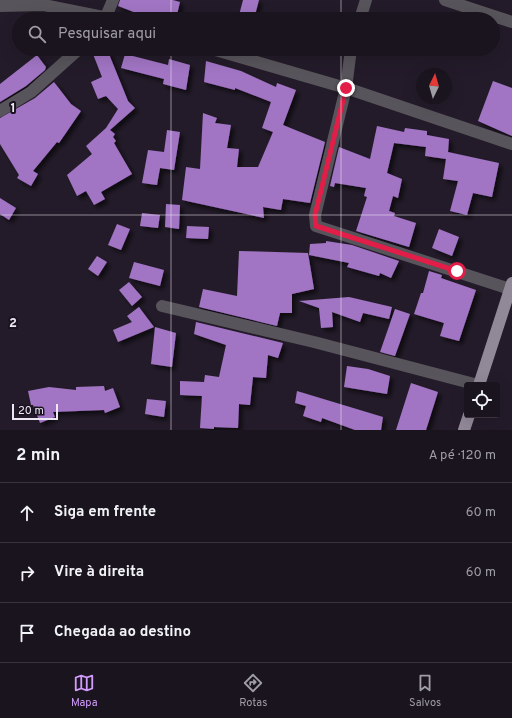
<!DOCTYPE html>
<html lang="pt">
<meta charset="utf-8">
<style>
:root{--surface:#1a141f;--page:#231d28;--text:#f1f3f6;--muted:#9f9ea4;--line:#38333d;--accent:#d29cfd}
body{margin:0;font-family:Overpass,sans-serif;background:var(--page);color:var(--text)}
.controls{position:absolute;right:12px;bottom:12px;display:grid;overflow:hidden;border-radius:4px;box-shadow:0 4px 16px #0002}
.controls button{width:36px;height:36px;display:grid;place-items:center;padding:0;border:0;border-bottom:1px solid var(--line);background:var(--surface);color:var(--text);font:20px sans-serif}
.compass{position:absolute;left:416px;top:68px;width:36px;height:36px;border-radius:50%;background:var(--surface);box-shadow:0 4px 16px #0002;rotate:5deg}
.scale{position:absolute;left:12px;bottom:10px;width:46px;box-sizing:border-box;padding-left:4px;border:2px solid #ece7f1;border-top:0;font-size:11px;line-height:14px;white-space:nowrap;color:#ece7f1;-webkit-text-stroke:3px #19121f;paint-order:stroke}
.stop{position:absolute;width:12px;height:12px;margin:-9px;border:3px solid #e11d48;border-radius:50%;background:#fff}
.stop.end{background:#e11d48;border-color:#fff;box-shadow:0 1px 4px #0008}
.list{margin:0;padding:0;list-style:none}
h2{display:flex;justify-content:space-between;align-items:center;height:52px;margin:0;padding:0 16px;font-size:17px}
h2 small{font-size:13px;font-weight:400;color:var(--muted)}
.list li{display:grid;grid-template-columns:26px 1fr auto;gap:12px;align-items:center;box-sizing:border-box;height:60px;padding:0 16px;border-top:1px solid var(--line)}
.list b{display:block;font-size:15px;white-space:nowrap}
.list em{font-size:13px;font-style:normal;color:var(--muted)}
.icon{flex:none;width:22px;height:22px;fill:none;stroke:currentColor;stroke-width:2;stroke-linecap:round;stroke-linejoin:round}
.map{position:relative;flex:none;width:512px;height:430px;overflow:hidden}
.search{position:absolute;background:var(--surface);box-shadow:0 4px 16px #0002;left:12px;right:12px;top:12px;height:44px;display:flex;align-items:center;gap:10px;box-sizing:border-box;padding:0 14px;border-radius:22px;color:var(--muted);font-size:15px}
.sheet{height:232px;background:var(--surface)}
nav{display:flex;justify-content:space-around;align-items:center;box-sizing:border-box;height:56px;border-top:1px solid var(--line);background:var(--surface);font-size:11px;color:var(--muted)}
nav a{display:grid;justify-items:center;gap:2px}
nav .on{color:var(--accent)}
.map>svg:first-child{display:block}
.building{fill:#a174c4;filter:url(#shadow)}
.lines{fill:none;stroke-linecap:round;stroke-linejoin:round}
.minor{stroke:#58545b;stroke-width:12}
.major{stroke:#918998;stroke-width:12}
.route{stroke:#e11d48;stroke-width:5}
.grid{fill:none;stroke:#ece7f1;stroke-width:1;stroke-opacity:0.55}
.grid-label{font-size:13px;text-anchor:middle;font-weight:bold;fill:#ece7f1;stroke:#19121f;stroke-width:4;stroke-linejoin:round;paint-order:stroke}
</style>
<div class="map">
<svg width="512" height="430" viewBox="0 0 512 430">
<defs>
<filter id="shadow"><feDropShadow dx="3.5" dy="3.5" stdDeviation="2" flood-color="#0009"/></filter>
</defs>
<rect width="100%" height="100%" fill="#231b29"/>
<path class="building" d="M 120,0 L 173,0 L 180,2 L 176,19 L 152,19 L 118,6 Z
M 243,0 L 259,0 L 254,19 L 238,19 Z
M 91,49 L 107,49 L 128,101 L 135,108 L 110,130 L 115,134 L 113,137 L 116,141 L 114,143 L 132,174 L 101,192 L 105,199 L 94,205 L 86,191 L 77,196 L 67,175 L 92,154 L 86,146 L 106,128 L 118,109 L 106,96 L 98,99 L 91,82 L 102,77 Z
M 125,54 L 168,65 L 169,59 L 190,65 L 186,90 L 163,84 L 164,79 L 121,68 Z
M 37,55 L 46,67 L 45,70 L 26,86 L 0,102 L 0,84 Z
M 206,61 L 241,71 L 276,87 L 277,83 L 296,90 L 283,125 L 325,142 L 310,203 L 283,199 L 281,210 L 263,207 L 264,218 L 182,200 L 186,167 L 200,169 L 203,113 L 217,118 L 215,123 L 231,125 L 227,148 L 239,149 L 237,167 L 258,167 L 273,132 L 262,128 L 271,102 L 235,88 L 235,90 L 204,82 Z
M 493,81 L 512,88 L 512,136 L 478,121 Z
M 54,82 L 71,104 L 81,111 L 59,143 L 57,142 L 33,171 L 38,174 L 31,186 L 17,178 L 19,175 L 0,144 L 0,118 L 35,98 Z
M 377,126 L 404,132 L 405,128 L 427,131 L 427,135 L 449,139 L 448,152 L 499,163 L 492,197 L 473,193 L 467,215 L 450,211 L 458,181 L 443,179 L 446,159 L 425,156 L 426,147 L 394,143 L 387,173 L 402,179 L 398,198 L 393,196 L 389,211 L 395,213 L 394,216 L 416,223 L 409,247 L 356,231 L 367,197 L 364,196 L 366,188 L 335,183 L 334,187 L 330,186 L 339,147 L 370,159 Z
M 167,130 L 180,132 L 174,170 L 160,168 L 157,185 L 142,183 L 148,150 L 164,152 Z
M 0,198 L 16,208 L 9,220 L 0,214 Z
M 166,204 L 180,205 L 179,229 L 165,227 Z
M 142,213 L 160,215 L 158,228 L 140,226 Z
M 117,224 L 130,229 L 121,250 L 108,245 Z
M 187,226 L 209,227 L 208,239 L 186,238 Z
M 439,229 L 459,237 L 452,256 L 432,248 Z
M 326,241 L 352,245 L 399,261 L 391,278 L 380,273 L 379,276 L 347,267 L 349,263 L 309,255 L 310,244 L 326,243 Z
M 239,251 L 308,253 L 314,289 L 292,294 L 292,313 L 280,313 L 277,326 L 199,307 L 203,289 L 237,296 Z
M 97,256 L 107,262 L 98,276 L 88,269 Z
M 134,262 L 164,270 L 160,286 L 129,278 Z
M 429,271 L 442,275 L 441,278 L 476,290 L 459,341 L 440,336 L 444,323 L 414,314 L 421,293 L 423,293 Z
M 129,282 L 142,297 L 132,306 L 119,290 Z
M 349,297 L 392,307 L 389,319 L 363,313 L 360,322 L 332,312 L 333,327 L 321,328 L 319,308 L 299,301 Z
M 139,307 L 154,327 L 118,342 L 113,330 L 132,322 L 127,316 Z
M 395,309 L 410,314 L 395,356 L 380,352 Z
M 196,322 L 283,343 L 278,358 L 268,355 L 266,378 L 253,377 L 250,405 L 239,404 L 238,428 L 214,427 L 214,429 L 200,428 L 202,396 L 180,395 L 180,381 L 204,382 L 205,375 L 219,377 L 226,345 L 194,334 Z
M 155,327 L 176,333 L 172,367 L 151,364 Z
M 347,366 L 368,369 L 390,376 L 387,394 L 344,387 Z
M 411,383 L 438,392 L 426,430 L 396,430 Z
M 104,386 L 105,391 L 113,388 L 120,407 L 105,413 L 104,410 L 53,412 L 55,417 L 40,423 L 33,405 L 31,405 L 28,391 L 49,387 L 76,390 L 76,387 Z
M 297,391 L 383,417 L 381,430 L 355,430 L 322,418 L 321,422 L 303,416 L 306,406 L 295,403 Z
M 147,399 L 166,401 L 164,417 L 145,414 Z"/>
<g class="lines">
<path class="minor" d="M 445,0 L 512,22
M 0,6 L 44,5 L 113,19
M 105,19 L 113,0
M 360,19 L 366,0
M 212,49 L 346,88 L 512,144
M 351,49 L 346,88 L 315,215 L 316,226 L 510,289
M 0,111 L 31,92 L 79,49
M 162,306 L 314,342 L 478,385"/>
<path class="major" d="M 479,385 L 512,283
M 464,430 L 469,415"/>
</g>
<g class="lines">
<path class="route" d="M 346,88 L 315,215 L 316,226 L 457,271"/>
</g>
<path class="grid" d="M 171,0 L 171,19M 341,0 L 341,19M 171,49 L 171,430M 341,49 L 341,430M 0,215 L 512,215"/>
<g class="grid-label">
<text x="13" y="112">1</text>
<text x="13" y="327">2</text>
</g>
</svg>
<div class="controls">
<button><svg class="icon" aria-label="locate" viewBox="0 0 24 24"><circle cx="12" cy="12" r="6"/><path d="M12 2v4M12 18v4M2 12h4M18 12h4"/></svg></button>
</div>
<svg class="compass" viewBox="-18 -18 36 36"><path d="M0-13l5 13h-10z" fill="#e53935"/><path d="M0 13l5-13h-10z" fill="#9f9ea4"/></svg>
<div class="scale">20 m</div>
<div class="stop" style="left:457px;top:271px"></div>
<div class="stop end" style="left:346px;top:88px"></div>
<div class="search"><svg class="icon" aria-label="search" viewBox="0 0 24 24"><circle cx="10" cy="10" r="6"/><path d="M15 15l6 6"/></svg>Pesquisar aqui</div>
</div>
<section class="sheet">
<h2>2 min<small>A pé · 120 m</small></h2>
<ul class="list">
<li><svg class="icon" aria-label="ahead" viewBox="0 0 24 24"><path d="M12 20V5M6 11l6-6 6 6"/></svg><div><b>Siga em frente</b></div><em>60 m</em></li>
<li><svg class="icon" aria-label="right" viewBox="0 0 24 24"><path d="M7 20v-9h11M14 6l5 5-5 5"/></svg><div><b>Vire à direita</b></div><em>60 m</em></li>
<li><svg class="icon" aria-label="arrive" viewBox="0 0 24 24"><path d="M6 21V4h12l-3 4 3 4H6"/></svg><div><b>Chegada ao destino</b></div></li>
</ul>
</section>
<nav>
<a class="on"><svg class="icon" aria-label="map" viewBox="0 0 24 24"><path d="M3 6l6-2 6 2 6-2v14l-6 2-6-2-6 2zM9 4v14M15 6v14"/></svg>Mapa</a>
<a><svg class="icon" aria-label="directions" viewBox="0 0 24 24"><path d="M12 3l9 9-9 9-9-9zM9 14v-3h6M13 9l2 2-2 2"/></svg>Rotas</a>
<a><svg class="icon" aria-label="saved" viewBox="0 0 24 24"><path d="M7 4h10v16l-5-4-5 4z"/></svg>Salvos</a>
</nav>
